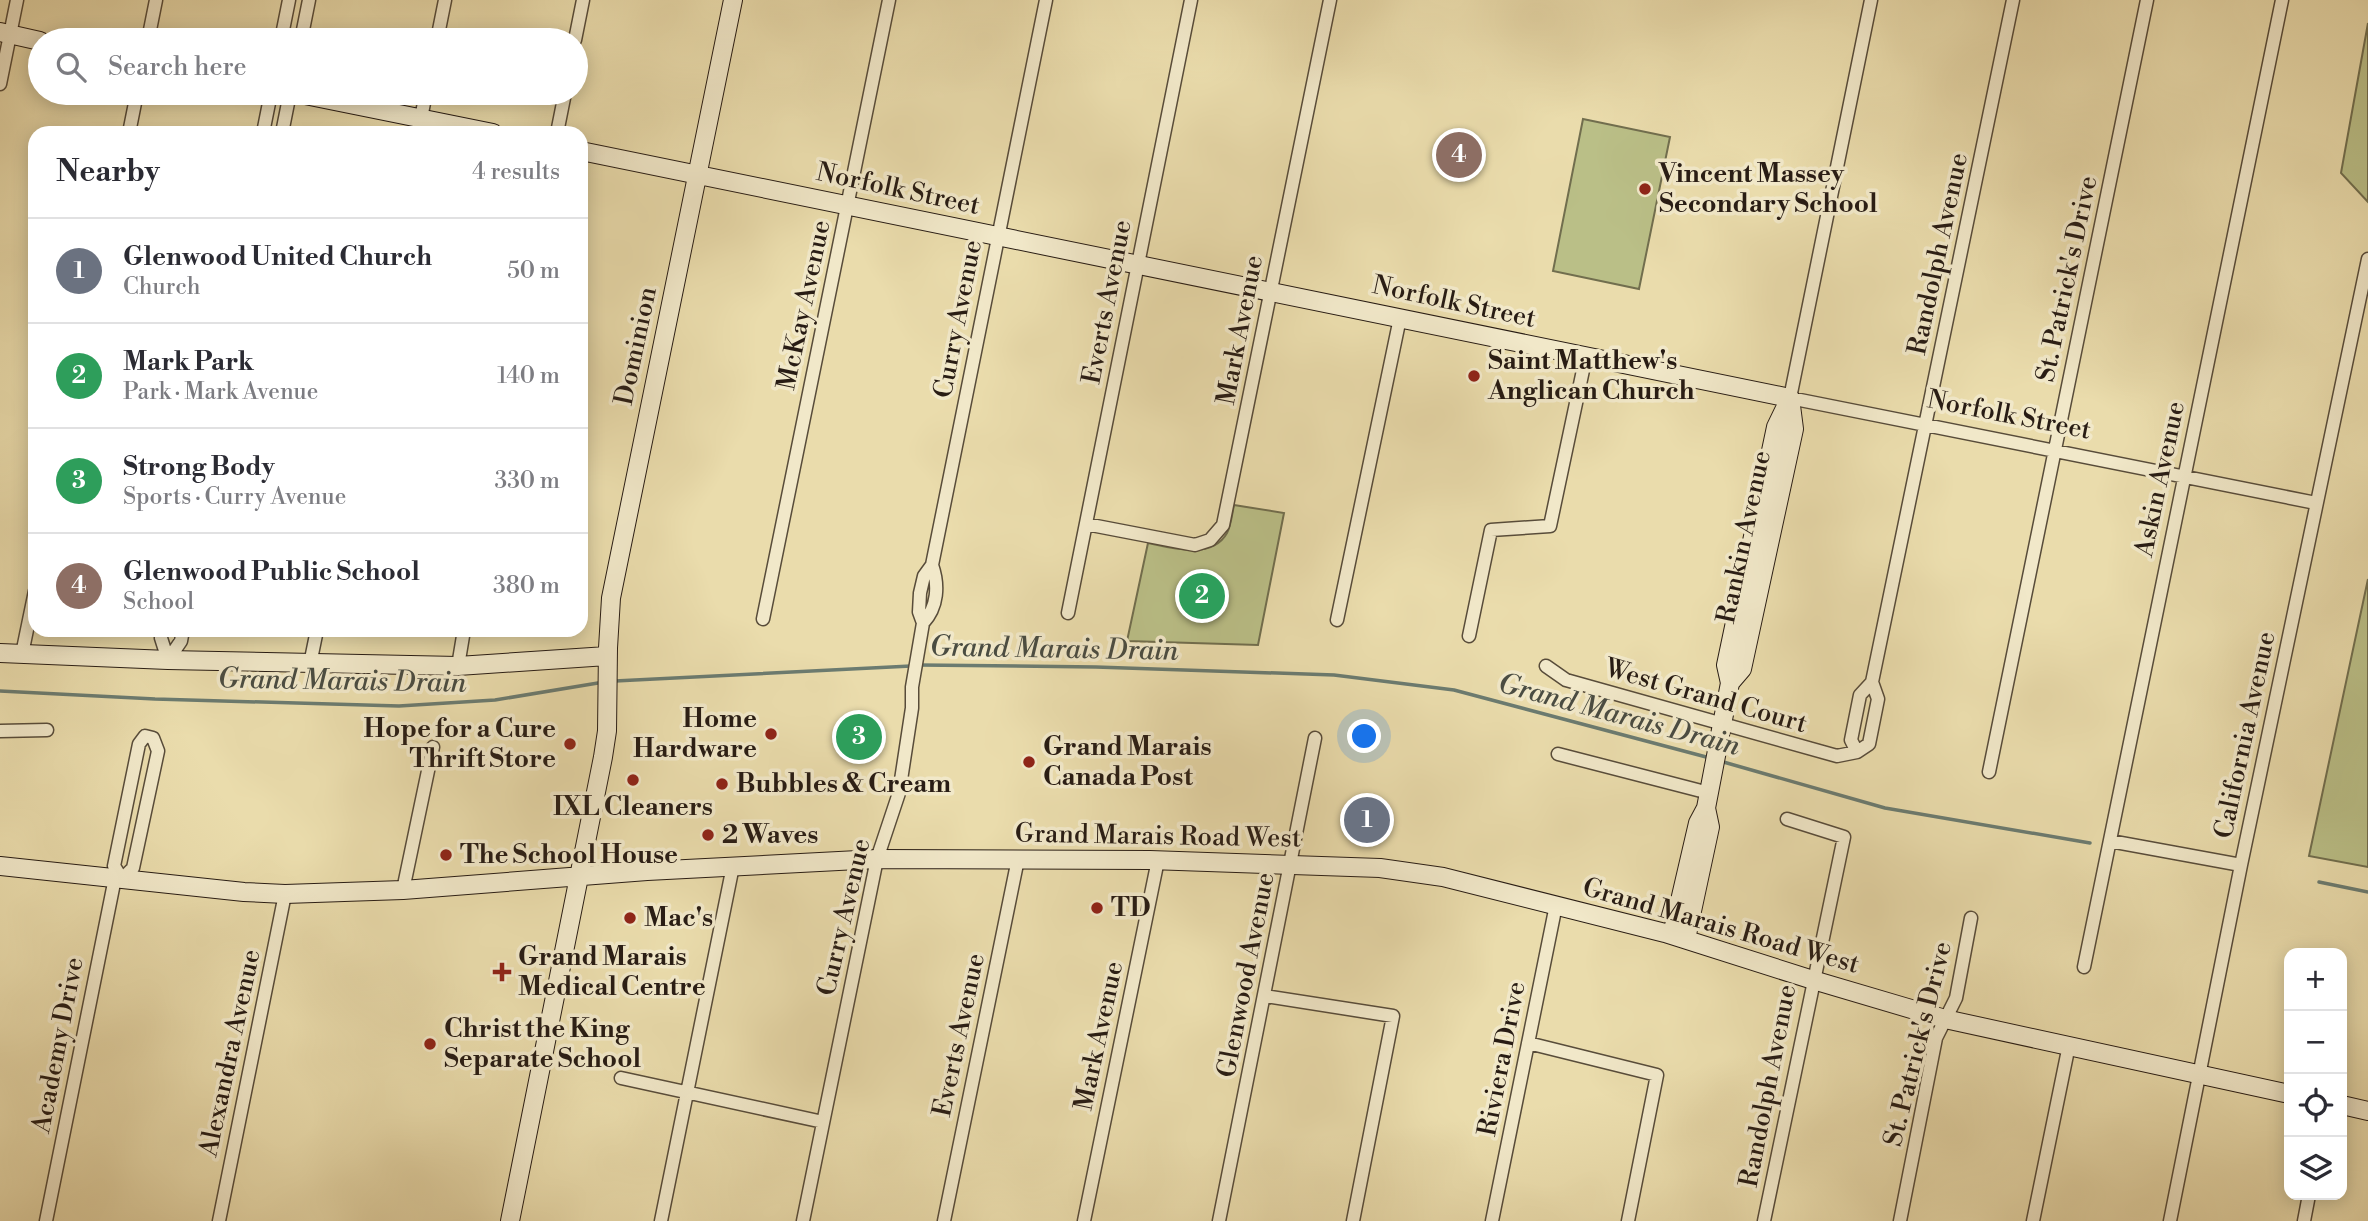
<!DOCTYPE html>
<meta charset="utf-8">
<style>
:root{--surface:#fff;--page:#f2f2f3;--text:#2b2b33;--muted:#7c7c81;--line:#e1e1e2;--accent:#8f2418}
body{margin:0;font-family:"Libre Bodoni",serif;background:var(--page);color:var(--text)}
.controls{position:absolute;right:21px;bottom:21px;display:grid;overflow:hidden;border-radius:14px;box-shadow:0 4px 18px #0003}
.controls button{width:63px;height:63px;display:grid;place-items:center;padding:0;border:0;border-bottom:2px solid var(--line);background:var(--surface);color:var(--text);font:35px sans-serif}
.you{position:absolute;left:1365px;top:737px;width:24px;height:24px;margin:-18px;border:5px solid #fff;border-radius:50%;background:#1a73e8;box-shadow:0 0 0 10px #1a73e833}
.badge{display:grid;place-items:center;width:46px;height:46px;border-radius:50%;background:var(--accent);color:#fff;font-size:23px;font-weight:700}
.pin{position:absolute;translate:-50% -50%;border:4px solid #fff;box-shadow:0 2px 7px #0006}
.list{margin:0;padding:0;list-style:none}
h2{display:flex;justify-content:space-between;align-items:center;height:91px;margin:0;padding:0 28px;font-size:30px}
h2 small{font-size:23px;font-weight:400;color:var(--muted)}
.list li{display:grid;grid-template-columns:46px 1fr auto;gap:21px;align-items:center;box-sizing:border-box;height:105px;padding:0 28px;border-top:2px solid var(--line)}
.list b{display:block;font-size:26px;white-space:nowrap}
.list p{margin:0;font-size:23px;white-space:nowrap;color:var(--muted)}
.list em{font-size:23px;font-style:normal;color:var(--muted)}
.icon{flex:none;width:38px;height:38px;fill:none;stroke:currentColor;stroke-width:2;stroke-linecap:round;stroke-linejoin:round}
.map{position:relative;flex:none;width:2368px;height:1221px;overflow:hidden}
.search{position:absolute;background:var(--surface);box-shadow:0 4px 18px #0003;left:28px;top:28px;width:560px;height:77px;display:flex;align-items:center;gap:18px;box-sizing:border-box;padding:0 24px;border-radius:38px;color:var(--muted);font-size:26px}
.panel{position:absolute;background:var(--surface);box-shadow:0 4px 18px #0003;left:28px;top:126px;width:560px;height:511px;border-radius:21px}
.map>svg:first-child{display:block}
.green{fill:#babf87;stroke:#716e4e;stroke-width:2}
.lines{fill:none;stroke-linecap:round;stroke-linejoin:round}
.stream{stroke:#6b7b70;stroke-width:3.5}
.street-casing{stroke:#584c3a;stroke-width:15}
.secondary-casing{stroke:#281c14;stroke-width:20}
.street{stroke:#f1e8c9;stroke-width:12}
.secondary{stroke:#f1e8c9;stroke-width:18}
.poi-dot{fill:#8f2418;stroke:#f1e8c9;stroke-width:2.5}
.labels{text-anchor:middle;dominant-baseline:central;stroke-width:7;stroke-linejoin:round;paint-order:stroke}
.poi-label{font-size:26px;font-weight:bold;fill:#281c14;stroke:#f1e8c9;text-anchor:start}
.street-label{font-size:26px;fill:#281c14;stroke:#f1e8c9}
.water-label{font-size:28px;font-style:italic;fill:#4a4c42;stroke:#f1e8c9}
</style>
<div class="map">
<svg width="2368" height="1221" viewBox="0 0 2368 1221">
<rect width="100%" height="100%" fill="#eadcac"/>
<filter id="stains"><feTurbulence type="fractalNoise" baseFrequency=".00286" numOctaves="4"/><feColorMatrix values="0 0 0 0 .2 0 0 0 0 .09 0 0 0 0 .02 0 0 0 .5 -.17"/></filter>
<radialGradient id="worn" r=".72"><stop offset=".6" stop-color="#630" stop-opacity="0"/><stop offset="1" stop-color="#630" stop-opacity=".3"/></radialGradient>
<path class="green" d="M 2368,23 L 2368,202 L 2341,173 Z
M 1583,119 L 1670,137 L 1639,289 L 1553,271 Z
M 1234,505 L 1284,513 L 1258,645 L 1127,641 L 1148,543 C 1171,548 1212,560 1227,533 C 1231,526 1232,514 1234,505 Z
M 2368,579 L 2368,867 L 2309,856 Z"/>
<g class="lines">
<path class="stream" d="M 919,665 L 1096,667 L 1334,675 L 1454,690 L 1710,758
M 615,681 L 911,666
M 0,691 L 155,699 L 399,706 L 495,700 L 604,682
M 1720,761 L 1885,808 L 2090,843
M 2319,882 L 2368,892"/>
<defs>
<path id="street" d="M 1871,0 L 1790,398 L 2316,503
M 148,40 L 156,0
M 281,40 L 289,0
M 301,40 L 309,0
M 437,40 L 445,0
M 575,40 L 583,0
M 0,84 L 17,0
M 129,133 L 137,93
M 263,133 L 271,93
M 282,133 L 290,93
M 418,133 L 426,93
M 557,133 L 565,93
M 1086,524 L 1195,545 L 1210,540 L 1223,525 L 1330,0
M 1068,613 L 1191,0
M 763,619 L 889,0
M 1337,620 L 1400,318
M 923,623 C 938,607 939,585 932,565
M 162,630 L 161,638 L 168,660
M 1469,636 L 1491,530 L 1550,526 L 1586,356
M 22,654 L 35,591
M 168,660 L 181,641 L 183,630
M 310,664 L 317,630
M 458,666 L 464,630
M 1546,666 L 1566,680 L 1837,756 L 1857,752 L 1869,744 L 1878,699 L 1872,682
M 0,731 L 47,730
M 145,736 L 153,738 L 158,751 L 133,868 L 122,879 L 114,866 L 139,744 Z
M 1857,752 L 1851,740 L 1860,695 L 1872,682 L 2013,0
M 1558,754 L 1709,793
M 1989,772 L 2147,0
M 2110,841 L 2241,865
M 403,890 L 433,747
M 2084,967 L 2282,0
M 1265,996 L 1393,1016 L 1353,1221
M 1528,1043 L 1657,1075 L 1628,1221
M 621,1078 L 823,1122
M 46,1221 L 115,878
M 219,1221 L 285,894
M 661,1221 L 733,866
M 803,1221 L 877,859 L 899,793 L 912,708 L 912,687 L 923,623 L 919,612 L 920,593 L 924,576 L 932,565 L 1046,0
M 944,1221 L 1018,859
M 1084,1221 L 1158,860
M 1219,1221 L 1315,738
M 1492,1221 L 1556,905
M 1764,1221 L 1844,837 L 1787,819
M 1900,1221 L 1936,1038 L 1956,998 L 1971,918
M 2033,1221 L 2069,1045
M 2170,1221 L 2241,865 L 2368,259
M 2304,1221 L 2309,1195"/>
<path id="secondary" d="M 0,32 L 40,41
M 295,93 L 493,133
M 581,151 L 1790,398
M 0,653 L 168,660 L 458,666 L 607,656
M 1730,683 L 1742,669 L 1794,429 L 1790,398
M 0,866 L 244,892 L 285,894 L 403,890 L 647,871 L 877,859 L 1150,860 L 1380,868 L 1443,877 L 1665,933 L 1813,980 L 1945,1019 L 2289,1094
M 1672,935 L 1698,823 L 1706,808 L 1730,683 L 1726,665 L 1776,427 L 1790,398
M 1686,939 L 1710,827 L 1706,808
M 2342,1105 L 2368,1111
M 510,1221 L 603,757 L 607,731 L 608,648 L 611,598 L 733,0"/>
</defs>
<use href="#street" class="street-casing"/>
<use href="#secondary" class="secondary-casing"/>
<use href="#street" class="street"/>
<use href="#secondary" class="secondary"/>
</g>
<g class="poi-dot">
<circle cx="1645" cy="189" r="7"/>
<circle cx="1474" cy="376" r="7"/>
<circle cx="771" cy="734" r="7"/>
<circle cx="570" cy="744" r="7"/>
<circle cx="1029" cy="762" r="7"/>
<circle cx="633" cy="780" r="7"/>
<circle cx="722" cy="784" r="7"/>
<circle cx="708" cy="835" r="7"/>
<circle cx="446" cy="855" r="7"/>
<circle cx="1097" cy="908" r="7"/>
<circle cx="630" cy="918" r="7"/>
<path d="M498.5 961.5h7v7h7v7h-7v7h-7v-7h-7v-7h7z"/>
<circle cx="430" cy="1044" r="7"/>
</g>
<g class="labels">
<g class="poi-label">
<text x="1659" y="174">Vincent Massey<tspan x="1659" dy="30">Secondary School</tspan></text>
<text x="1488" y="361">Saint Matthew's<tspan x="1488" dy="30">Anglican Church</tspan></text>
<text x="757" y="719" text-anchor="end">Home<tspan x="757" dy="30">Hardware</tspan></text>
<text x="556" y="729" text-anchor="end">Hope for a Cure<tspan x="556" dy="30">Thrift Store</tspan></text>
<text x="1043" y="747">Grand Marais<tspan x="1043" dy="30">Canada Post</tspan></text>
<text x="736" y="784">Bubbles &amp; Cream</text>
<text x="633" y="807" text-anchor="middle">IXL Cleaners</text>
<text x="722" y="835">2 Waves</text>
<text x="460" y="855">The School House</text>
<text x="1111" y="908">TD</text>
<text x="644" y="918">Mac's</text>
<text x="518" y="957">Grand Marais<tspan x="518" dy="30">Medical Centre</tspan></text>
<text x="444" y="1029">Christ the King<tspan x="444" dy="30">Separate School</tspan></text>
</g>
<g class="street-label">
<text transform="translate(898 189) rotate(12)">Norfolk Street</text>
<text transform="translate(1938 254) rotate(-78)">Randolph Avenue</text>
<text transform="translate(2067 279) rotate(-78)">St. Patrick's Drive</text>
<text transform="translate(1107 302) rotate(-79)">Everts Avenue</text>
<text transform="translate(1454 302) rotate(12)">Norfolk Street</text>
<text transform="translate(804 305) rotate(-78)">McKay Avenue</text>
<text transform="translate(958 319) rotate(-79)">Curry Avenue</text>
<text transform="translate(1240 330) rotate(-79)">Mark Avenue</text>
<text transform="translate(636 346) rotate(-78)">Dominion</text>
<text transform="translate(2009 415) rotate(11)">Norfolk Street</text>
<text transform="translate(2160 479) rotate(-78)">Askin Avenue</text>
<text transform="translate(1744 537) rotate(-78)">Rankin Avenue</text>
<text transform="translate(1706 696) rotate(16)">West Grand Court</text>
<text transform="translate(2245 735) rotate(-78)">California Avenue</text>
<text transform="translate(1158 836) rotate(1)">Grand Marais Road West</text>
<text transform="translate(844 917) rotate(-77)">Curry Avenue</text>
<text transform="translate(1721 926) rotate(16)">Grand Marais Road West</text>
<text transform="translate(1246 975) rotate(-79)">Glenwood Avenue</text>
<text transform="translate(959 1035) rotate(-78)">Everts Avenue</text>
<text transform="translate(1099 1036) rotate(-78)">Mark Avenue</text>
<text transform="translate(1918 1044) rotate(-76)">St. Patrick's Drive</text>
<text transform="translate(58 1045) rotate(-79)">Academy Drive</text>
<text transform="translate(230 1053) rotate(-78)">Alexandra Avenue</text>
<text transform="translate(1502 1059) rotate(-79)">Riviera Drive</text>
<text transform="translate(1768 1086) rotate(-79)">Randolph Avenue</text>
</g>
<g class="water-label">
<text transform="translate(1054 649) rotate(1)">Grand Marais Drain</text>
<text transform="translate(342 681) rotate(1)">Grand Marais Drain</text>
<text transform="translate(1619 715) rotate(15)">Grand Marais Drain</text>
</g>
</g>
<rect width="100%" height="100%" filter="url(#stains)"/>
<rect width="100%" height="100%" fill="url(#worn)"/>
</svg>
<div class="controls">
<button>+</button>
<button>−</button>
<button><svg class="icon" aria-label="locate" viewBox="0 0 24 24"><circle cx="12" cy="12" r="6"/><path d="M12 2v4M12 18v4M2 12h4M18 12h4"/></svg></button>
<button><svg class="icon" aria-label="layers" viewBox="0 0 24 24"><path d="M12 4l9 5-9 5-9-5zM3 14l9 5 9-5"/></svg></button>
</div>
<div class="you"></div>
<div class="pin badge" style="left:1367px;top:820px;background:#6b7280">1</div>
<div class="pin badge" style="left:1202px;top:596px;background:#2e9e5b">2</div>
<div class="pin badge" style="left:859px;top:737px;background:#2e9e5b">3</div>
<div class="pin badge" style="left:1459px;top:155px;background:#8d6e63">4</div>
<div class="search"><svg class="icon" aria-label="search" viewBox="0 0 24 24"><circle cx="10" cy="10" r="6"/><path d="M15 15l6 6"/></svg>Search here</div>
<section class="panel">
<h2>Nearby<small>4 results</small></h2>
<ul class="list">
<li><span class="badge" style="background:#6b7280">1</span><div><b>Glenwood United Church</b><p>Church</p></div><em>50 m</em></li>
<li><span class="badge" style="background:#2e9e5b">2</span><div><b>Mark Park</b><p>Park · Mark Avenue</p></div><em>140 m</em></li>
<li><span class="badge" style="background:#2e9e5b">3</span><div><b>Strong Body</b><p>Sports · Curry Avenue</p></div><em>330 m</em></li>
<li><span class="badge" style="background:#8d6e63">4</span><div><b>Glenwood Public School</b><p>School</p></div><em>380 m</em></li>
</ul>
</section>
</div>
